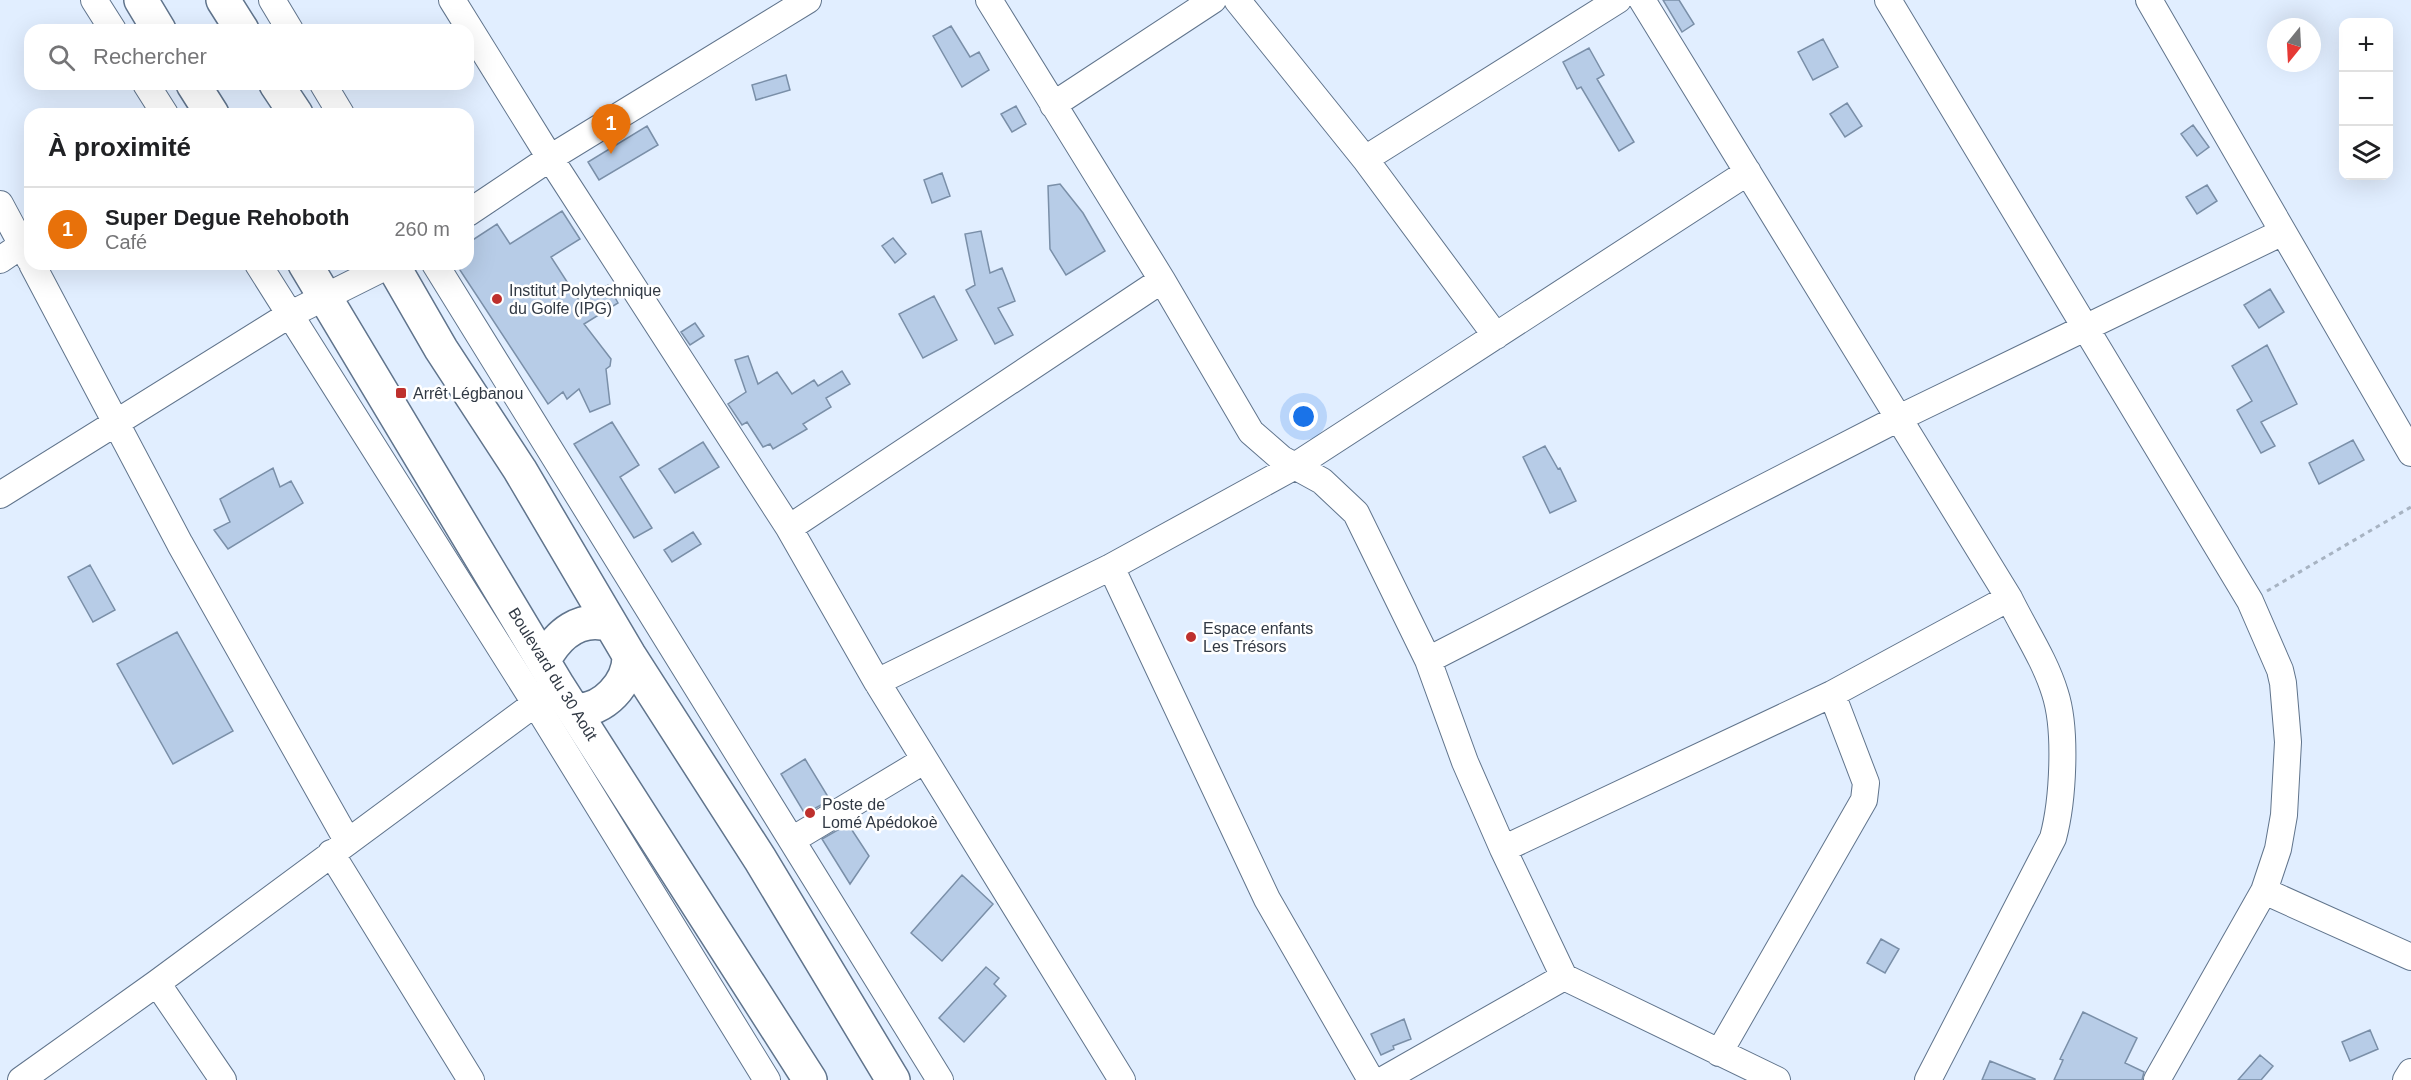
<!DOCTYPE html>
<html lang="fr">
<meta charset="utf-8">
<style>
:root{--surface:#fff;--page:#f2f2f2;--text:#202124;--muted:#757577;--line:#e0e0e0;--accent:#d93025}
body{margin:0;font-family:Helvetica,sans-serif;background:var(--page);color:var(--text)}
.controls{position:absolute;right:18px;top:18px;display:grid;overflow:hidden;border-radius:12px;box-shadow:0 6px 24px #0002}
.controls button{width:54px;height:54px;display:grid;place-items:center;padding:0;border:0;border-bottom:2px solid var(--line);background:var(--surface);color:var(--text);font:30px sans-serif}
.compass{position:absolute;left:2267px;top:18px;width:54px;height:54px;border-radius:50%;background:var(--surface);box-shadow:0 6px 24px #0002;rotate:198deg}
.you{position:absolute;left:1304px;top:417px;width:21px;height:21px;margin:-15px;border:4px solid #fff;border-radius:50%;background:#1a73e8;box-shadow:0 0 0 9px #1a73e833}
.badge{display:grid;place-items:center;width:39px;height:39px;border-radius:50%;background:var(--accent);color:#fff;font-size:20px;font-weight:700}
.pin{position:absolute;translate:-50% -50px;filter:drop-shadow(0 2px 3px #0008)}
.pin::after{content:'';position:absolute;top:32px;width:21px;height:18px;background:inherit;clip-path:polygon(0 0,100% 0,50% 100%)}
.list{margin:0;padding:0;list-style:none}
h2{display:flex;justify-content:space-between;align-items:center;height:78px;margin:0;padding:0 24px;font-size:26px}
h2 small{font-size:20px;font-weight:400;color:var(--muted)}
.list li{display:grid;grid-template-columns:39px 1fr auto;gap:18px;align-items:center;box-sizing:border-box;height:84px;padding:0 24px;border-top:2px solid var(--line)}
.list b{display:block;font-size:22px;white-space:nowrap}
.list p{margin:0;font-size:20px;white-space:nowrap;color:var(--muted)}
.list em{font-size:20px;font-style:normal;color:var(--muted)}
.icon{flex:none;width:33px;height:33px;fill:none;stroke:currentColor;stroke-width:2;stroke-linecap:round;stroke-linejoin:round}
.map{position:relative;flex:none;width:2411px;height:1080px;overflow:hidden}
.search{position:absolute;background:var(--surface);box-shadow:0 6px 24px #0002;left:24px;top:24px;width:450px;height:66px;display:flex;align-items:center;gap:15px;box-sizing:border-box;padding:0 21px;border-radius:18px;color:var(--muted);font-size:22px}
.panel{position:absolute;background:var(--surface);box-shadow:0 6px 24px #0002;left:24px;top:108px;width:450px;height:162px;border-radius:18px}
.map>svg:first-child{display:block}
.building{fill:#b7cce7;stroke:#7a8fa8;stroke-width:1.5}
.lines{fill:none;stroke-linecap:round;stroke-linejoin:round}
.minor-casing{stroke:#60748c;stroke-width:28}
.highway-casing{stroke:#60748c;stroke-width:36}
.path{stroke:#a7b3c2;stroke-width:3;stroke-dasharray:4.5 4.5;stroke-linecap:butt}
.minor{stroke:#fff;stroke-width:26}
.highway{stroke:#fff;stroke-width:33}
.poi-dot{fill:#be302d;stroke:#fff;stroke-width:2}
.labels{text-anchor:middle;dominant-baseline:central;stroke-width:5;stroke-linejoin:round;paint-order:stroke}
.poi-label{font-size:16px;fill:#313944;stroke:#fff;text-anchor:start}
.street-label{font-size:16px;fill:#313944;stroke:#fff}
</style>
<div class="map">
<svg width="2411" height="1080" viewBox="0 0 2411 1080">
<rect width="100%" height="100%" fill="#e1eeff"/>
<path class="building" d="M 1663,0 L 1679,0 L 1694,24 L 1682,32 Z
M 951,26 L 970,57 L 979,52 L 989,70 L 962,87 L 933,36 Z
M 1823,39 L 1838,67 L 1813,80 L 1798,52 Z
M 1589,48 L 1604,75 L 1597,79 L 1634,142 L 1619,151 L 1581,87 L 1577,89 L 1563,62 Z
M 786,75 L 790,90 L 756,100 L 752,85 Z
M 1847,103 L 1862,126 L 1845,137 L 1830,114 Z
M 1016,106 L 1026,124 L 1012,132 L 1001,114 Z
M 2193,125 L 2209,147 L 2197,156 L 2181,134 Z
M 647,126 L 658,145 L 599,180 L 588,162 Z
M 942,173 L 950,196 L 932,203 L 924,180 Z
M 1060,184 L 1083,213 L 1105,251 L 1066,275 L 1050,249 L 1048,186 Z
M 2207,185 L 2217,201 L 2197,214 L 2186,197 Z
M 562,211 L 580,239 L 551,257 L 580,302 L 608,285 L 618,303 L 584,324 L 611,359 L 610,366 L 606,369 L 610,404 L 590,412 L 579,389 L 567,399 L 563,392 L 548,404 L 456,264 L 468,264 L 468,243 L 497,224 L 510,244 Z
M 981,231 L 990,273 L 1002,268 L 1015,301 L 998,308 L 1013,335 L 995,344 L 966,290 L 975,285 L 965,234 Z
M 893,238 L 906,254 L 895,263 L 882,246 Z
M 2270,289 L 2284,312 L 2259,328 L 2244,305 Z
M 934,296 L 957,340 L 923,358 L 899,314 Z
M 695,323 L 704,336 L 690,345 L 681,332 Z
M 2267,345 L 2297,404 L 2261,422 L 2275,446 L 2261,453 L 2237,410 L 2252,401 L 2232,366 Z
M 748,356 L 758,384 L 777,372 L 792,394 L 814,380 L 818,386 L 842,371 L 850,384 L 826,398 L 831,407 L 803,424 L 807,429 L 773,449 L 770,444 L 763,447 L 747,422 L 742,425 L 728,404 L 746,392 L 735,360 Z
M 612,422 L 639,465 L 620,477 L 652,528 L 634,538 L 574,444 Z
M 2353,440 L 2364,460 L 2319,484 L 2309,463 Z
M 703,442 L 719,467 L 675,493 L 659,469 Z
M 1545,446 L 1558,469 L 1560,468 L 1576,501 L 1550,513 L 1523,457 Z
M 273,468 L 280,487 L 291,481 L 303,503 L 228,549 L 214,530 L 230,522 L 220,499 Z
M 693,532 L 701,544 L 672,562 L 664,550 Z
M 90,565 L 115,610 L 93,622 L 68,577 Z
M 177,632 L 233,731 L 173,764 L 117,664 Z
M 805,759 L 830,800 L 805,814 L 781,774 Z
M 848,824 L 869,856 L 850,884 L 822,839 Z
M 962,875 L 993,904 L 942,961 L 911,933 Z
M 1881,939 L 1899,949 L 1885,973 L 1867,963 Z
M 986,967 L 999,978 L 994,984 L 1006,996 L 964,1042 L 939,1018 Z
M 2083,1012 L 2137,1038 L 2125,1063 L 2144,1072 L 2142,1080 L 2054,1080 L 2063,1060 L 2060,1059 Z
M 1404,1019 L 1411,1039 L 1393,1046 L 1394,1049 L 1381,1055 L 1371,1034 Z
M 2370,1030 L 2378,1049 L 2350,1061 L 2342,1042 Z
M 2260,1055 L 2273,1066 L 2261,1080 L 2238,1080 Z
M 1990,1061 L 2035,1079 L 2035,1080 L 1982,1080 Z"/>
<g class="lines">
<defs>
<path id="minor" d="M 94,0 L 113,30
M 272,0 L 290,30
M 452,0 L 550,158 L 789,528 L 877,682 L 1122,1080
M 989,0 L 1162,280 L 1251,432 L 1282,459 L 1322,481 L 1356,513 L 1428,660 L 1465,762 L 1503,849 L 1564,977
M 1237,0 L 1365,159 L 1496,336
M 1642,0 L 2009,598 C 2024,629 2045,660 2055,693 C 2067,730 2063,801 2053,838 L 1928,1080
M 1888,0 L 2250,601 L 2280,670 L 2283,683 L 2288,742 L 2284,815 L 2278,849 L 2264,891 L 2157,1080
M 2149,0 L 2411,453
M 146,84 L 165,114
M 323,84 L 341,114
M 1053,105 L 1213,0
M 1365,159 L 1618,0
M 0,204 L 30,260
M 468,213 L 550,158 L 808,0
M 0,260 L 22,245
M 32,264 L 180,544 L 348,842
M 258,264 L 535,703 L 767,1080
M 435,264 L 940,1080
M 0,495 L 289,315 L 391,264
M 789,528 L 1162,280
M 1111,567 L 1267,899 L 1371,1080
M 1428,660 L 1899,418 L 2283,232
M 877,682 L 1111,567 L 1295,466 L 1748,172
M 792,840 L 925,760
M 1503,849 L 1832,694 L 2009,598
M 331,853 L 471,1080
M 2264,891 L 2411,957
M 157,983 L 223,1080
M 1719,1053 L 1864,800 L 1866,783 L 1832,694
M 21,1080 L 157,983 L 548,694
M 1383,1080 L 1564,977 L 1777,1080
M 2406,1080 L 2411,1072"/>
<path id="highway" d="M 141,0 L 159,30
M 223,0 L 242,30
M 193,84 L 212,114
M 276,84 L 296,114
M 305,264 L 558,686 L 810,1080
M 392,264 L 441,349 L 520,470 L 629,655 L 760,859 L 893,1080
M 544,660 C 558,634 580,615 611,625
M 575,710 C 603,712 630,683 629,655"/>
</defs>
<use href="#minor" class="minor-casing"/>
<use href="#highway" class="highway-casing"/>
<path class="path" d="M 2267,591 L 2411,507"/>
<use href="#minor" class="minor"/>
<use href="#highway" class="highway"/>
</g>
<g class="poi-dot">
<circle cx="497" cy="299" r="6"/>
<rect x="395" y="387" width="12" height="12" rx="3"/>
<circle cx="1191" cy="637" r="6"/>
<circle cx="810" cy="813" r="6"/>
</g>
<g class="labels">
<g class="poi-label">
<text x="509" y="290">Institut Polytechnique<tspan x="509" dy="18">du Golfe (IPG)</tspan></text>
<text x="413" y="393">Arrêt Légbanou</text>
<text x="1203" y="628">Espace enfants<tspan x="1203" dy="18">Les Trésors</tspan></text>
<text x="822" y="804">Poste de<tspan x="822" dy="18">Lomé Apédokoè</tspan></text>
</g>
<g class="street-label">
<text transform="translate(553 674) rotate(58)">Boulevard du 30 Août</text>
</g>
</g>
</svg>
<div class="controls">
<button>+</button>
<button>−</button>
<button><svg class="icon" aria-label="layers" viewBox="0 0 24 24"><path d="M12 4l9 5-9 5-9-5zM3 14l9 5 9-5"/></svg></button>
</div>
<svg class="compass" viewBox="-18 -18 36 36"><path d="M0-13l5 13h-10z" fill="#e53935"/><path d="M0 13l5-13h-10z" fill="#757577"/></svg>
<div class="you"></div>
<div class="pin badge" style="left:611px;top:154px;background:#e8710a">1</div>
<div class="search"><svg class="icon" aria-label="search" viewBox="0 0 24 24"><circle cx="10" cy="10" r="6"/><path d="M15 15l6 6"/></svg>Rechercher</div>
<section class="panel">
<h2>À proximité<small></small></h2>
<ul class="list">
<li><span class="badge" style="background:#e8710a">1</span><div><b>Super Degue Rehoboth</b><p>Café</p></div><em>260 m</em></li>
</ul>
</section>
</div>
